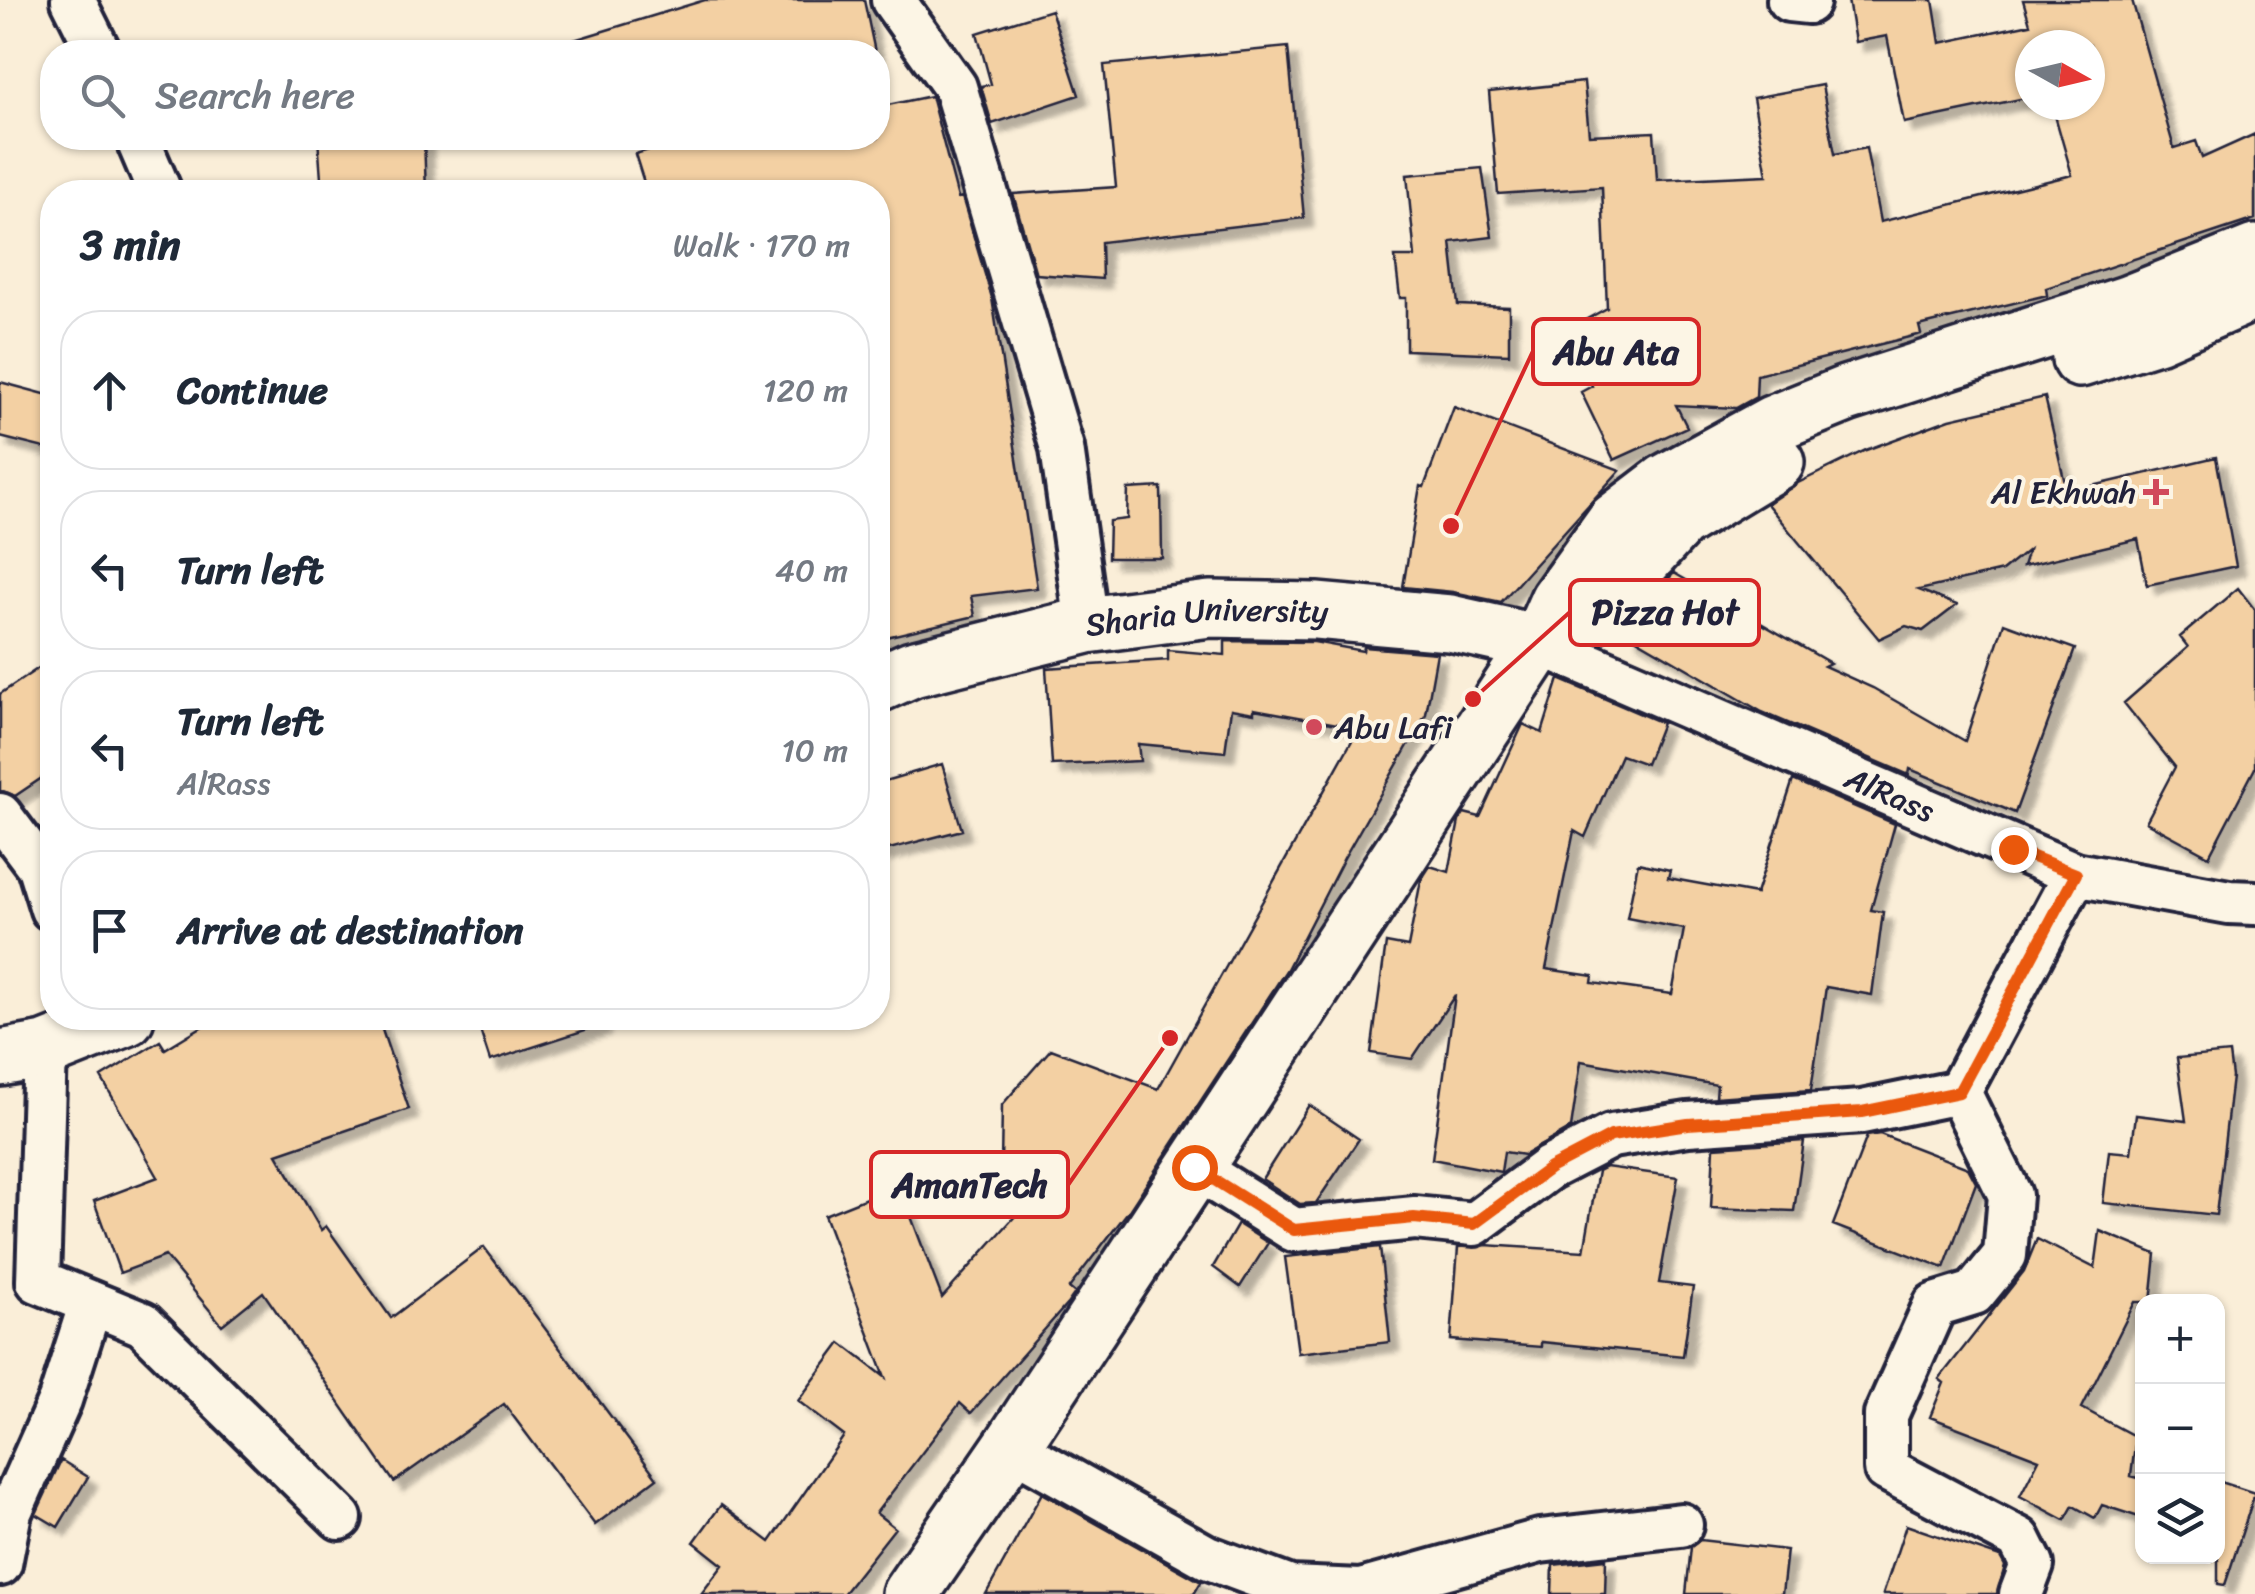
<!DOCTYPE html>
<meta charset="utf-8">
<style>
:root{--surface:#fff;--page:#f6f6f7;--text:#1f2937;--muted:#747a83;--line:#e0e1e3}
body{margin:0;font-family:Sriracha,sans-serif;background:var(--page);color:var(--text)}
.controls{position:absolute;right:30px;bottom:30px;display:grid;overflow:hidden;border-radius:20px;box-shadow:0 2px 8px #0004}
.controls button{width:90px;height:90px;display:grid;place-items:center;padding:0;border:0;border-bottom:2px solid var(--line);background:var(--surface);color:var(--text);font:50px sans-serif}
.compass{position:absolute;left:2015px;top:30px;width:90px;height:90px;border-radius:50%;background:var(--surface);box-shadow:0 2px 8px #0004;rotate:98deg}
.stop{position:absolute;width:30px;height:30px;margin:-22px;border:8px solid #ea580c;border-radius:50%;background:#fff}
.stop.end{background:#ea580c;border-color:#fff;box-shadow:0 2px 10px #0008}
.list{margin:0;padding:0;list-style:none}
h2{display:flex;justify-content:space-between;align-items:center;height:130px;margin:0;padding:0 40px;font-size:42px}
h2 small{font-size:32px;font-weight:400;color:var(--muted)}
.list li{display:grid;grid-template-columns:65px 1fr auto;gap:30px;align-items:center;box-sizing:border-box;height:160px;margin:0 20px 20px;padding:0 20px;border:2px solid var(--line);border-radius:40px}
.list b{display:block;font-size:38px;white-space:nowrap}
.list p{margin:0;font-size:32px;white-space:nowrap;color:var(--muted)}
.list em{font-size:32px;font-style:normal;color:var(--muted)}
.icon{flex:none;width:55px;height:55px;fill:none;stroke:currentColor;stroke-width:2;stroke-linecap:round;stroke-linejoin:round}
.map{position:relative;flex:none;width:2255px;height:1594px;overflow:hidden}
.search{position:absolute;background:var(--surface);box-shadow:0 2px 8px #0004;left:40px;top:40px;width:850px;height:110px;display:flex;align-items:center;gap:25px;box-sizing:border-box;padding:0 35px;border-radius:40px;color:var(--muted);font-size:38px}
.panel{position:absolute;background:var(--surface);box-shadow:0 2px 8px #0004;left:40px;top:180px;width:850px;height:850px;border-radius:40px}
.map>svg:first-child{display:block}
.building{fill:#f3d0a3;stroke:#22223b;stroke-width:2.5;filter:url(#shadow)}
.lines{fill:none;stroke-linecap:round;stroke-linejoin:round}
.street-casing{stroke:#22223b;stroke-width:50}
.secondary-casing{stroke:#22223b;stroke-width:62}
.street{stroke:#fcf5e5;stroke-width:42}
.secondary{stroke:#fcf5e5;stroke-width:55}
.route{stroke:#ea580c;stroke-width:12}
.poi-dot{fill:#d1495b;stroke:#fcf5e5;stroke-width:4}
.labels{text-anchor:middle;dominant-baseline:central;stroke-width:8;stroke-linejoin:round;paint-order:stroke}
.poi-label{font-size:32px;fill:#22223b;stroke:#fcf5e5;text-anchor:end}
.street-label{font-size:32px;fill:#22223b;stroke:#fcf5e5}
.leader{fill:none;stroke:#d62828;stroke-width:4}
.callout-dot{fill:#d62828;stroke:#fcf5e5;stroke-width:4}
.callout{fill:#fcf5e5;stroke:#d62828;stroke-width:4}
.callout-label{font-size:35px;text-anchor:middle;font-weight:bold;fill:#22223b}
</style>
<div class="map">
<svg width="2255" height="1594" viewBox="0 0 2255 1594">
<defs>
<filter id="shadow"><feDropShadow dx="9" dy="9" stdDeviation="2.5" flood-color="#0004"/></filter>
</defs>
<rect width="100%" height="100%" fill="#faeed8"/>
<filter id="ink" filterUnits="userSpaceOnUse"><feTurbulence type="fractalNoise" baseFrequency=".01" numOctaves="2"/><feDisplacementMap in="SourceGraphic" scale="20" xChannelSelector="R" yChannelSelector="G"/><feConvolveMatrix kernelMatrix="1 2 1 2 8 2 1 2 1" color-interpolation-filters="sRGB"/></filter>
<g filter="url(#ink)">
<path class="building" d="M 705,0 L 864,0 L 875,52 L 562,52 L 561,44 Z
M 1848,0 L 1933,0 L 1940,43 L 2030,24 L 2023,0 L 2132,0 L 2174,148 L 2196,141 L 2202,158 L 2255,134 L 2255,219 L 2046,288 L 2047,295 L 1919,326 L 1921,334 L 1757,375 L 1756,397 L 1736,408 L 1676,405 L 1687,427 L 1614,460 L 1581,392 L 1592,386 L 1563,332 L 1607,308 L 1602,187 L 1498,194 L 1489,92 L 1584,82 L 1589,135 L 1654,132 L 1657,180 L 1767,175 L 1753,98 L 1822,85 L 1835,154 L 1866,148 L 1880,222 L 2072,175 L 2052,105 L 2090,105 L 2090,45 L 2030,45 L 2030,97 L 1904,123 L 1887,36 L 1855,42 Z
M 1051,10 L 1079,95 L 992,124 L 981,86 L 991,84 L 977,33 Z
M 1288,47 L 1304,218 L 1101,242 L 1102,279 L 1036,274 L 1013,194 L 1116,187 L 1104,65 Z
M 931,96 L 958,198 L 962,197 L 992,298 L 1037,588 L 971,596 L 975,616 L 878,639 L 878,192 L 647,192 L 635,154 L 691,138 L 878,138 L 878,107 Z
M 318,138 L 424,138 L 426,192 L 322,192 Z
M 1482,168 L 1492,237 L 1451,242 L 1458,305 L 1509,307 L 1509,354 L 1406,350 L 1406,298 L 1400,298 L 1395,257 L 1415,257 L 1407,175 Z
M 0,382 L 52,396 L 52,450 L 0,437 Z
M 2045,397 L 2067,492 L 2216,457 L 2236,566 L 2147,585 L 2138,539 L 2023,566 L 2028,550 L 2002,571 L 1919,590 L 1957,605 L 1923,631 L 1906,626 L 1879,639 L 1767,504 L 1798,483 L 1866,450 L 1950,419 Z
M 1454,407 L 1620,470 L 1501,602 L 1453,592 L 1403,587 L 1420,486 L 1424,487 Z
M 1161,487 L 1162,558 L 1108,558 L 1109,521 L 1127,519 L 1128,489 Z
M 1674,573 L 1830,663 L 1824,666 L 1873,688 L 1965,741 L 2004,623 L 2075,649 L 2015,813 L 1910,769 L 1909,775 L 1762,712 L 1628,634 L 1646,604 Z
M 2238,588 L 2255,610 L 2255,768 L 2209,856 L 2146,822 L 2175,767 L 2124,703 L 2188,647 L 2180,637 Z
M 1225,641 L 1314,642 L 1363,651 L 1364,647 L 1437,653 L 1426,714 L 1344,858 L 1287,969 L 1130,1209 L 1069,1288 L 1075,1293 L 1068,1303 L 971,1413 L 960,1403 L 876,1513 L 895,1528 L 843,1594 L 701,1594 L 723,1565 L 694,1542 L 721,1505 L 770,1542 L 844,1436 L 798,1401 L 841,1343 L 885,1377 L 824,1215 L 899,1185 L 942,1298 L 1017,1214 L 1001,1166 L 1002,1105 L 1051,1049 L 1158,1089 L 1359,728 L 1254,709 L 1254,713 L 1231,709 L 1225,752 L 1138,744 L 1140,761 L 1052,765 L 1046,668 L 1168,660 L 1168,650 L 1225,655 Z
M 52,659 L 52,771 L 15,796 L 0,790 L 0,694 Z
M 1559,679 L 1662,723 L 1646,764 L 1621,755 L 1585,837 L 1574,831 L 1546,969 L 1593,976 L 1592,983 L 1672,994 L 1684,929 L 1627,918 L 1638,863 L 1670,870 L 1668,878 L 1756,894 L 1793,780 L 1895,824 L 1871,910 L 1883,912 L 1872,995 L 1826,987 L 1811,1090 L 1716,1097 L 1717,1085 L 1581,1061 L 1571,1128 L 1524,1155 L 1504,1152 L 1501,1172 L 1432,1159 L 1455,995 L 1412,1059 L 1371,1053 L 1386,943 L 1408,947 L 1421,880 L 1430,866 L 1449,872 L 1459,821 L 1464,813 L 1480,817 L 1523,724 L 1542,733 Z
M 942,764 L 962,830 L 878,852 L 878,783 Z
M 216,1018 L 378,1018 L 409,1109 L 277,1154 L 321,1230 L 326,1226 L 391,1318 L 484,1247 L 657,1478 L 595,1525 L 504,1404 L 394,1482 L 263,1292 L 222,1325 L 165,1256 L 120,1273 L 94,1201 L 158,1177 L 101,1077 L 160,1041 L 165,1049 Z
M 476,1018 L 600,1018 L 601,1025 L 490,1061 Z
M 2229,1053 L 2232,1077 L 2216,1215 L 2103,1203 L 2109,1151 L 2131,1153 L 2136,1115 L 2186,1121 L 2177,1058 Z
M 1309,1105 L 1359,1139 L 1316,1203 L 1300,1204 L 1262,1179 Z
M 1880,1134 L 1968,1168 L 1976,1183 L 1944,1268 L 1833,1225 L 1867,1136 Z
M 1804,1141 L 1794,1211 L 1711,1208 L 1714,1147 Z
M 1606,1167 L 1678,1177 L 1659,1283 L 1693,1287 L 1683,1356 L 1541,1342 L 1541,1347 L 1451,1340 L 1458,1247 L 1485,1245 L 1584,1251 L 1598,1171 Z
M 1238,1224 L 1268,1243 L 1240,1287 L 1213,1267 Z
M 2100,1231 L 2156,1254 L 2151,1302 L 2135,1302 L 2082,1408 L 2136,1437 L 2131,1476 L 2142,1479 L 2142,1518 L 2102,1505 L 2095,1518 L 2073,1506 L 2065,1520 L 2020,1496 L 2039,1459 L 1930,1417 L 1944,1383 L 1939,1379 L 2024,1271 L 2037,1239 L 2095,1268 Z
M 1380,1247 L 1390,1342 L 1298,1353 L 1285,1257 Z
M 61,1460 L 88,1477 L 58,1527 L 36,1514 Z
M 2218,1481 L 2255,1493 L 2225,1585 L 2218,1584 Z
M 1042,1493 L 1201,1582 L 1194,1594 L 986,1594 Z
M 1906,1525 L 2000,1557 L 2005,1566 L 1997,1594 L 1883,1594 Z
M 1700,1540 L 1787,1550 L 1782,1594 L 1686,1594 L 1691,1547 Z
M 1606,1559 L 1605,1594 L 1552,1594 L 1553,1565 Z"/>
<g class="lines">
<defs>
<g id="street">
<path d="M 73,0 L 99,52"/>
<path d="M 893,0 L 955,87 L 1062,448 L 1087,625"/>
<path d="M 1789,0 L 1808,2"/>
<path d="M 137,138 L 160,192"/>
<path id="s1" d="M 1539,643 L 2075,874 L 2229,902 L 2255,903"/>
<path d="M 0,815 L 39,867 L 52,909"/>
<path d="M 45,1050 L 38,1281 L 143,1324 L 340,1518"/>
<path d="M 1194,1167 L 1294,1230 L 1415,1218 L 1474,1224 L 1549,1168 L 1611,1136 L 1688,1124 L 1862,1112 L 1959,1092"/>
<path d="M 1011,1447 L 1207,1557 L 1290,1588 L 1361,1591 L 1540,1541 L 1681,1525"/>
<path d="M 0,1564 L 10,1512 L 60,1400 L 91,1303"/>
<path d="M 2021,1594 L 2032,1565 L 2019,1539 L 1886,1469 L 1886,1415 L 1935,1305 L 1974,1293 L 2005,1255 L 2010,1195 L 1959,1092 L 2075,874"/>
</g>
<g id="secondary">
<path d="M 2080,359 L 2156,335 L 2238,299"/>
<path d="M 1539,643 L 1594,614 L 1679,521 L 1776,462"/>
<path id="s2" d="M 878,684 L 912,669 L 1087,625 L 1210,609 L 1316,611 L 1450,623 L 1539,643"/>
<path d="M 0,1058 L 45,1050 L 126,1018"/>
<path d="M 910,1594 L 1011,1447 L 1539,643 L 1558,600 L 1615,521 L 1666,482 L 1772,424 L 1846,394 L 2127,304 L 2255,253"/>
</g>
</defs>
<use href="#street" class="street-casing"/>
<use href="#secondary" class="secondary-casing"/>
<use href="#street" class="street"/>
<use href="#secondary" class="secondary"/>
</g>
</g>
<g class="lines" filter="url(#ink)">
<path class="route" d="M 1194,1167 L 1294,1230 L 1414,1218 L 1474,1224 L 1550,1168 L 1611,1136 L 1688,1124 L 1862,1112 L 1959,1092 L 2076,874 L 2013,849"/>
</g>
<g class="poi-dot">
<path d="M2151 477h10v10h10v10h-10v10h-10v-10h-10v-10h10z"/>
<circle cx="1314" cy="727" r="10"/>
</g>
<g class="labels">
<g class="poi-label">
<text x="2136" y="492">Al Ekhwah</text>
<text x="1334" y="727" text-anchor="start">Abu Lafi</text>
</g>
<g class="street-label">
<text stroke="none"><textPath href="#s2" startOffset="338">Sharia University</textPath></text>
<text stroke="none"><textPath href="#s1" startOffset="382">AlRass</textPath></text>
</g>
</g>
<path class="leader" d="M1451 526L1533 351M1473 699L1570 612M1170 1038L1068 1185"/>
<g class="callout-dot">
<circle cx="1451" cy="526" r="10"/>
<circle cx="1473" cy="699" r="10"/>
<circle cx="1170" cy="1038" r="10"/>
</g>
<g class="callout">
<rect x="1533" y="319" width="166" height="65" rx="10"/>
<rect x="1570" y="580" width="189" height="65" rx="10"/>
<rect x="871" y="1152" width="197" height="65" rx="10"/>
</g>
<g class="callout-label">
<text x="1616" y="364">Abu Ata</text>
<text x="1665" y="624">Pizza Hot</text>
<text x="970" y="1197">AmanTech</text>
</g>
</svg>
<div class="controls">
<button>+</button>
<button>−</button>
<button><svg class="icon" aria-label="layers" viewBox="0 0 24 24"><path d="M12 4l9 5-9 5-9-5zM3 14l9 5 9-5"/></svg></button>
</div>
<svg class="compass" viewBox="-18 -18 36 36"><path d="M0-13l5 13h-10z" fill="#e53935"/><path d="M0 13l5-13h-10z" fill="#747a83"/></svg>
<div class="stop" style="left:1194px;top:1167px"></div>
<div class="stop end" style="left:2013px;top:849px"></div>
<div class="search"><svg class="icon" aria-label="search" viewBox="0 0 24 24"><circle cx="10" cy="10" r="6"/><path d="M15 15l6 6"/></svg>Search here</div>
<section class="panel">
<h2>3 min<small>Walk · 170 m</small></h2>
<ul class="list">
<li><svg class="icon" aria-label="ahead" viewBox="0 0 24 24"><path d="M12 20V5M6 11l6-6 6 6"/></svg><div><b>Continue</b></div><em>120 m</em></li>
<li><svg class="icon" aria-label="left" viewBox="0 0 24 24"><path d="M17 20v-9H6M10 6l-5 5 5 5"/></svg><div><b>Turn left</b></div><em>40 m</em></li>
<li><svg class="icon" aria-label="left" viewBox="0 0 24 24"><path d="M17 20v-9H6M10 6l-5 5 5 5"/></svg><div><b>Turn left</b><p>AlRass</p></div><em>10 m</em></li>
<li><svg class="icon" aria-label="arrive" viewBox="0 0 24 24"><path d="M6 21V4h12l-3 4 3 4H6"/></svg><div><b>Arrive at destination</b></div></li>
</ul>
</section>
</div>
